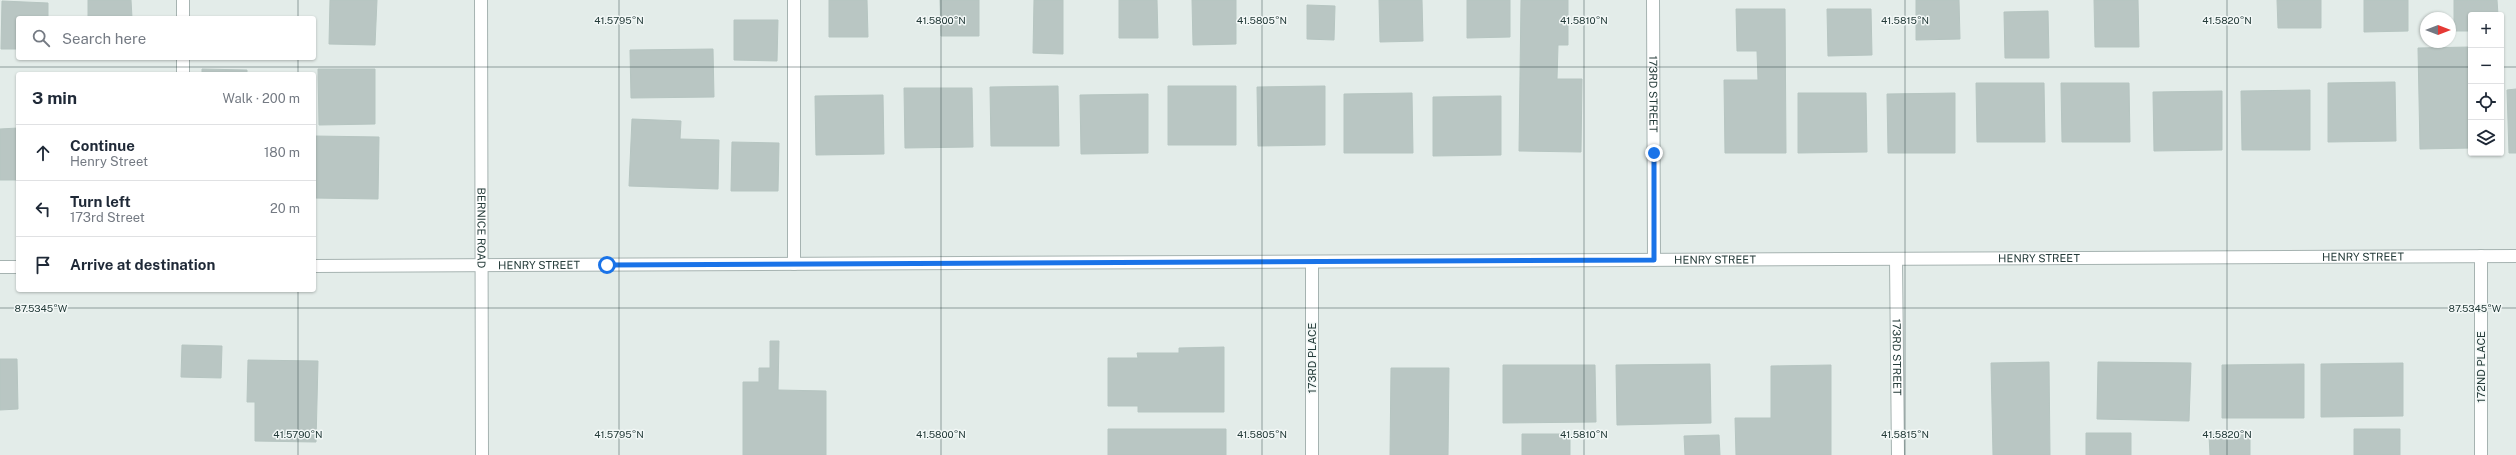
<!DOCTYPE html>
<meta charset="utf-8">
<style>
:root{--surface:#fff;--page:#f2f2f3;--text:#1f2937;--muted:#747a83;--line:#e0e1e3}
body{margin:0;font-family:"Public Sans",sans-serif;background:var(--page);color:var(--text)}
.controls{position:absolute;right:12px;top:12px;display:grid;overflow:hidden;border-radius:4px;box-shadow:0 1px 3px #0004}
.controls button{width:36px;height:36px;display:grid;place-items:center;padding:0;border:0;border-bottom:1px solid var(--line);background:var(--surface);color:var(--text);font:20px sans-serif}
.compass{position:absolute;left:2420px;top:12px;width:36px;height:36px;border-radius:50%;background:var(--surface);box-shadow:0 1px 3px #0004;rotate:90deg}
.stop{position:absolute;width:12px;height:12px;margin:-9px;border:3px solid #1a73e8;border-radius:50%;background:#fff}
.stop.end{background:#1a73e8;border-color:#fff;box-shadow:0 1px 4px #0008}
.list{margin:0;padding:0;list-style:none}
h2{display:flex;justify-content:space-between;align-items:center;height:52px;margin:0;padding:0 16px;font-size:17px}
h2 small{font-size:13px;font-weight:400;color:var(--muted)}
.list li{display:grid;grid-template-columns:26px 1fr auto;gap:12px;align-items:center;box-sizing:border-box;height:56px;padding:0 16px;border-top:1px solid var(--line)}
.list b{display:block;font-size:15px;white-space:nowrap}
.list p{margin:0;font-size:13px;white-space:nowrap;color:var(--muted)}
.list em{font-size:13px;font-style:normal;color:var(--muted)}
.icon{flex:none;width:22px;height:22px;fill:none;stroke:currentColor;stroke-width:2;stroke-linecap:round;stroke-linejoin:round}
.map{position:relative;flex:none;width:2516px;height:455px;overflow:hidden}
.search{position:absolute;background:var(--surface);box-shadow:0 1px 3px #0004;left:16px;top:16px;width:300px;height:44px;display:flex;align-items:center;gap:10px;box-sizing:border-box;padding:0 14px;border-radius:4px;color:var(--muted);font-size:15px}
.panel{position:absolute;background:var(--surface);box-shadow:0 1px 3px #0004;left:16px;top:72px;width:300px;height:220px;border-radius:4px}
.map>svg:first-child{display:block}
.building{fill:#b9c6c3;stroke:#b6c5c1}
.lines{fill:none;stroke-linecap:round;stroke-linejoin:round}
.minor-casing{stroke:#a6b3b1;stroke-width:14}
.minor{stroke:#fff;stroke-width:12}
.route{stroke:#1a73e8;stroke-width:5}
.ticks{fill:none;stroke:#243b39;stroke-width:1;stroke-opacity:0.45}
.labels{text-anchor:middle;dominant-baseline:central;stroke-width:3;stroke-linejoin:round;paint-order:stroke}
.street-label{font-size:11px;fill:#243b39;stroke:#f3f8f7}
.ticks-label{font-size:10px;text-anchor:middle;fill:#243b39;stroke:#f3f8f7;stroke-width:3;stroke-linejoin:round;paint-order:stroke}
</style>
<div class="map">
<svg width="2516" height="455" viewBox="0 0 2516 455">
<rect width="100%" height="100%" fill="#e3ece9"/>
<path class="building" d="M 88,0 L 131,0 L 132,18 L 88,18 Z
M 330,0 L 377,0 L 375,45 L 329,44 Z
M 829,0 L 867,0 L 868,37 L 829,37 Z
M 940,0 L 979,0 L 979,36 L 941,36 Z
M 1034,0 L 1063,0 L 1063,54 L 1033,53 Z
M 1119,0 L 1157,0 L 1158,38 L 1119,38 Z
M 1192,0 L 1236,0 L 1236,44 L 1193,45 Z
M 1379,0 L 1422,0 L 1423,41 L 1380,42 Z
M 1467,0 L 1510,0 L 1510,37 L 1467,38 Z
M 1521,0 L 1568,0 L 1568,45 L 1558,45 L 1557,79 L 1582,79 L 1581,152 L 1519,151 Z
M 1916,0 L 1959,0 L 1960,39 L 1916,40 Z
M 2094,0 L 2138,0 L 2139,47 L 2095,47 Z
M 2277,0 L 2321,0 L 2321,28 L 2278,28 Z
M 2364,0 L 2408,0 L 2408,31 L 2364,32 Z
M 2454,0 L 2497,0 L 2498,15 L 2471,15 L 2471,31 L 2454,31 Z
M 2,1 L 48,3 L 48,18 L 18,18 L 18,49 L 1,49 Z
M 1307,5 L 1335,6 L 1334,40 L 1307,39 Z
M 1736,9 L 1785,9 L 1786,153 L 1725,153 L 1724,80 L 1758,80 L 1757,51 L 1737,51 Z
M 1827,9 L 1871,9 L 1872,55 L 1828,56 Z
M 2048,11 L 2049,58 L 2005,58 L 2004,12 Z
M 734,20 L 778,20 L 777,61 L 734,60 Z
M 2471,47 L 2471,148 L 2420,149 L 2418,48 Z
M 713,49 L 714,97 L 631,98 L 630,50 Z
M 202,69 L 247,70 L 247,74 L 202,74 Z
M 318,69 L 375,69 L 375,124 L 319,125 Z
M 2395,82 L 2396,141 L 2328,142 L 2328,83 Z
M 1976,83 L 2044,83 L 2045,142 L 1977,142 Z
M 2061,83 L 2129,83 L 2130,142 L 2062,142 Z
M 1058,86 L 1059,146 L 991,146 L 990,87 Z
M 1168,86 L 1236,86 L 1236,145 L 1168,145 Z
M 1325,86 L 1325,145 L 1258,146 L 1257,87 Z
M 904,88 L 972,88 L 973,147 L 905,148 Z
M 2516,89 L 2516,153 L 2509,153 L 2507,90 Z
M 2310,90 L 2310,150 L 2242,150 L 2241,91 Z
M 2222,91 L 2222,150 L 2154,151 L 2153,92 Z
M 1412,93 L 1413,153 L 1344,153 L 1344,94 Z
M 1798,93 L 1866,93 L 1867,152 L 1798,153 Z
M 1955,93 L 1955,153 L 1888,153 L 1887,94 Z
M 1148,94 L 1148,153 L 1081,154 L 1080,95 Z
M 883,95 L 884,154 L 816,155 L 815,96 Z
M 1501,96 L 1501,155 L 1433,156 L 1433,97 Z
M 632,119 L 681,121 L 680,139 L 719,140 L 718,189 L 629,186 Z
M 18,128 L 18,180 L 0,180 L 0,129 Z
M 314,136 L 379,137 L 378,199 L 314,198 Z
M 732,142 L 779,143 L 778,191 L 731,191 Z
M 770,341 L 779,341 L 778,390 L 826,391 L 826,455 L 743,455 L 743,382 L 759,382 L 759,368 L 770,368 Z
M 182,345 L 222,346 L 221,378 L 181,377 Z
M 1224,347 L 1224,412 L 1138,412 L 1138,406 L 1108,406 L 1108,358 L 1138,358 L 1137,353 L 1179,353 L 1179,348 Z
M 0,359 L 17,359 L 18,409 L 0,410 Z
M 248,360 L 318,361 L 316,442 L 255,441 L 255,402 L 247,402 Z
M 2049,362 L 2050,455 L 1993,455 L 1991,363 Z
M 2098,362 L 2191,363 L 2189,421 L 2097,419 Z
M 2403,363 L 2403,416 L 2321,417 L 2321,364 Z
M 1710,364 L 1711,423 L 1617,425 L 1616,365 Z
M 2304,364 L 2304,418 L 2222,418 L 2222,365 Z
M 1503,365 L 1595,365 L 1596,422 L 1503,423 Z
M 1831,365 L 1831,455 L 1736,455 L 1735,418 L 1771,418 L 1771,366 Z
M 1391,368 L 1449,368 L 1448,455 L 1390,455 Z
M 1108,429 L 1226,429 L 1226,455 L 1108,455 Z
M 2354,429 L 2400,429 L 2400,455 L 2354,455 Z
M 2086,433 L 2131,433 L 2131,455 L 2086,455 Z
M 1522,434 L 1570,434 L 1570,455 L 1522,455 Z
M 2250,434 L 2250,455 L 2210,455 L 2209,435 Z
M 1719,435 L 1720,455 L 1685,455 L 1684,436 Z"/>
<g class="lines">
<defs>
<g id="minor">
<path d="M 183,0 L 183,18"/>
<path id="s1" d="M 481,0 L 482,455"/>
<path d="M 794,0 L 794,264"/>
<path id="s2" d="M 1653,0 L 1654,260"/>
<path d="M 183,58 L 183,74"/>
<path d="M 2481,256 L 2481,455"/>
<path id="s3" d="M 1896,259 L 1898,455"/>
<path id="s4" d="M 314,266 L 2516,256"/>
<path d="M 0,267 L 18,267"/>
<path d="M 1312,455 L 1312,262"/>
</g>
</defs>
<use href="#minor" class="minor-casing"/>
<use href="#minor" class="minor"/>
</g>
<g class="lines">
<path class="route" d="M 607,265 L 1654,260 L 1654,153"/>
</g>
<path class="ticks" d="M 298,0 L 298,18M 619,0 L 619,455M 941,0 L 941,455M 1262,0 L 1262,455M 1584,0 L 1584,455M 1905,0 L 1905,455M 2227,0 L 2227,455M 298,58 L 298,74M 0,67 L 2471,67M 2501,67 L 2516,67M 298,290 L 298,455M 0,308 L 2516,308"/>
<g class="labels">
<g class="street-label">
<text stroke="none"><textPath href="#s2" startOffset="94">173RD STREET</textPath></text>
<text stroke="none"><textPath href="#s1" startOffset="228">BERNICE ROAD</textPath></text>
<text stroke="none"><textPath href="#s4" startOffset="2049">HENRY STREET</textPath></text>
<text stroke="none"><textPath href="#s4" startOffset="1725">HENRY STREET</textPath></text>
<text stroke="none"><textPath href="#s4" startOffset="1401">HENRY STREET</textPath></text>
<text stroke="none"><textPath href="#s4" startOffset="225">HENRY STREET</textPath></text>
<text stroke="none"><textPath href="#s3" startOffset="98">173RD STREET</textPath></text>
<text transform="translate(1312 358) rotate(-90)">173RD PLACE</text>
<text transform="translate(2481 367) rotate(-90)">172ND PLACE</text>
</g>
</g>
<g class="ticks-label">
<text x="619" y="24">41.5795°N</text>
<text x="941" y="24">41.5800°N</text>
<text x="1262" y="24">41.5805°N</text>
<text x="1584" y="24">41.5810°N</text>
<text x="1905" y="24">41.5815°N</text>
<text x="2227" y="24">41.5820°N</text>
<text x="2475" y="312">87.5345°W</text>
<text x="41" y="312">87.5345°W</text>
<text x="298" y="438">41.5790°N</text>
<text x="619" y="438">41.5795°N</text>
<text x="941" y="438">41.5800°N</text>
<text x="1262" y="438">41.5805°N</text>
<text x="1584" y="438">41.5810°N</text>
<text x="1905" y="438">41.5815°N</text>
<text x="2227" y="438">41.5820°N</text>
</g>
</svg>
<div class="controls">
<button>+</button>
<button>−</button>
<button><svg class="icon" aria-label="locate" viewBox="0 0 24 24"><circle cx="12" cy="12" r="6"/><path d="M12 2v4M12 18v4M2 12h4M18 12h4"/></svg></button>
<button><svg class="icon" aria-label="layers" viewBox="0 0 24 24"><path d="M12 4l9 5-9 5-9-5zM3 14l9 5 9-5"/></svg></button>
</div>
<svg class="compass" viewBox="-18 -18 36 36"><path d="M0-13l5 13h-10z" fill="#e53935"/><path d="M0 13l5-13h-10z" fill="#747a83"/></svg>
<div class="stop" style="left:607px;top:265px"></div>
<div class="stop end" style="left:1654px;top:153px"></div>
<div class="search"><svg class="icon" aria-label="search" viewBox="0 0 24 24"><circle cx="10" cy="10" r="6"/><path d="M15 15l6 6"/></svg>Search here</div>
<section class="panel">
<h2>3 min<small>Walk · 200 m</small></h2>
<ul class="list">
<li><svg class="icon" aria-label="ahead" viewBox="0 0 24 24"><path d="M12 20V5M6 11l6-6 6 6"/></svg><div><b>Continue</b><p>Henry Street</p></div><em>180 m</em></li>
<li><svg class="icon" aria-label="left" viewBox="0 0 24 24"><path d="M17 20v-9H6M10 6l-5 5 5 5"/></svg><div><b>Turn left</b><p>173rd Street</p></div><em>20 m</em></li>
<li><svg class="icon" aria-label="arrive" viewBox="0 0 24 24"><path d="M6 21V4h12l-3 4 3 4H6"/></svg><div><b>Arrive at destination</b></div></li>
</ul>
</section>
</div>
